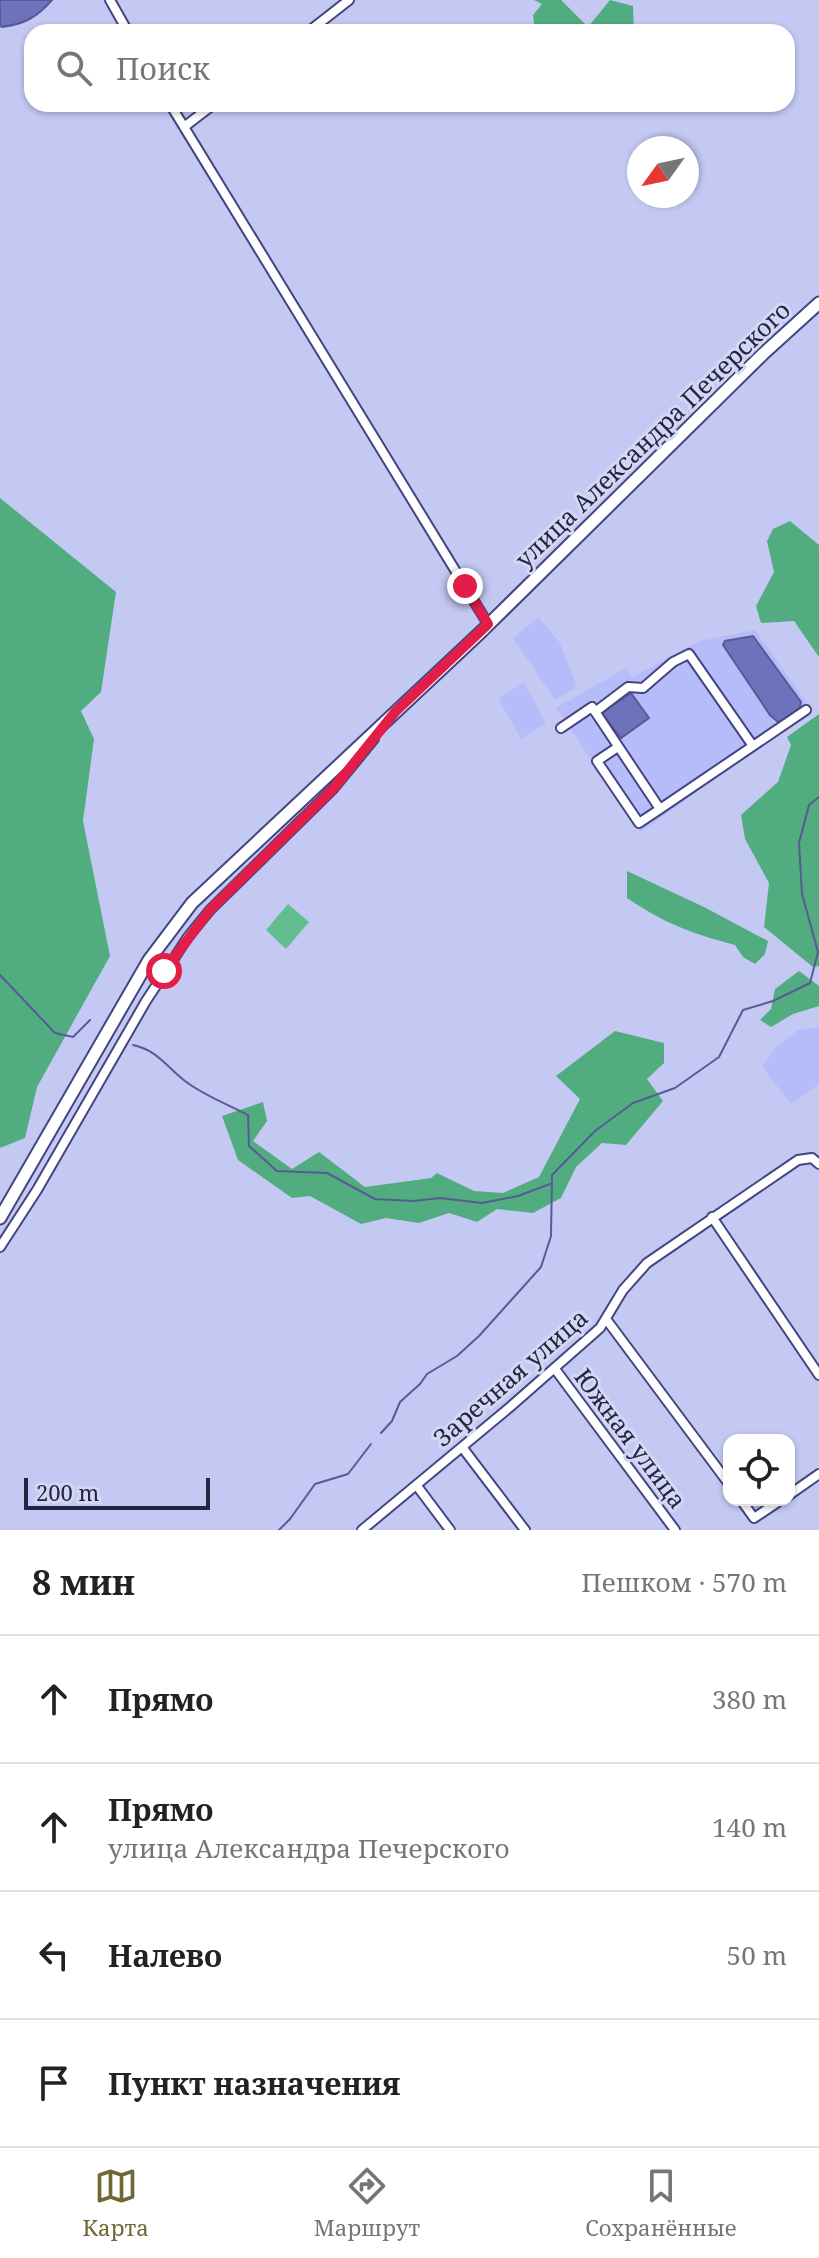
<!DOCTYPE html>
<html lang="ru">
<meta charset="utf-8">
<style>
:root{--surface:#fff;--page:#f2f2f2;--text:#222;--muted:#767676;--line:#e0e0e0;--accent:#706734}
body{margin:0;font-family:"Noto Serif",serif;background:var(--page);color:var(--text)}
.controls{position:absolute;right:24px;bottom:24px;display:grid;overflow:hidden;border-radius:16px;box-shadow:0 2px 6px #0004}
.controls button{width:72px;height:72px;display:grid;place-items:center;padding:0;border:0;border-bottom:2px solid var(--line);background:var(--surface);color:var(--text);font:40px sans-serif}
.compass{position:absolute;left:627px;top:136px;width:72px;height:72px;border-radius:50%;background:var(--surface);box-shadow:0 2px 6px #0004;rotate:237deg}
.scale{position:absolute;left:24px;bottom:20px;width:186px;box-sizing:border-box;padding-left:8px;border:4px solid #242641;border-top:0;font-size:22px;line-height:28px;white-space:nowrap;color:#242641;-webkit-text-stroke:6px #d4d7f4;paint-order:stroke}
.stop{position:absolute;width:24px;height:24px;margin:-18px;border:6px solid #e11d48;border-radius:50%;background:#fff}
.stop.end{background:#e11d48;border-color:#fff;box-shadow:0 2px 8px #0008}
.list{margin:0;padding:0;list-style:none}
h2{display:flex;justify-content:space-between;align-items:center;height:104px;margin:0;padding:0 32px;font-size:34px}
h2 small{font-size:26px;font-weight:400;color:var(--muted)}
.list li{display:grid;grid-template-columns:52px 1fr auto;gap:24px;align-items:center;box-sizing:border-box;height:128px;padding:0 32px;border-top:2px solid var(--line)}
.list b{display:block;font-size:30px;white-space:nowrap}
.list p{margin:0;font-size:26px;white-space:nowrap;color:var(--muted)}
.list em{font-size:26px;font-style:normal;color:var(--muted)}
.icon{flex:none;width:44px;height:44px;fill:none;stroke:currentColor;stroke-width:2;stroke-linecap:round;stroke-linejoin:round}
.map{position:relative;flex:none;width:819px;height:1530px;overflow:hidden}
.search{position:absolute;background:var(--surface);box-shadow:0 2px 6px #0004;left:24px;right:24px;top:24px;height:88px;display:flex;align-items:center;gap:20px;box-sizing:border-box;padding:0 28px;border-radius:24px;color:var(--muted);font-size:30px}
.sheet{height:616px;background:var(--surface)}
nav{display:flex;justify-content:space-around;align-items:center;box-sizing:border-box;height:112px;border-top:2px solid var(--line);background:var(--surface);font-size:22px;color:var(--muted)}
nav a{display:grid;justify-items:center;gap:4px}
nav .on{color:var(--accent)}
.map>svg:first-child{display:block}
.built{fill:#b6bcfa}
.green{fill:#64bd90}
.forest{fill:#51ad80}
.water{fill:#6e71bb;stroke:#585a96;stroke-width:2}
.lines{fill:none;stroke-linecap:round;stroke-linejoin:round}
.stream{stroke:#585a96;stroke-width:2}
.minor-casing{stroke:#434581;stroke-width:12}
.major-casing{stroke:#434581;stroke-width:15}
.minor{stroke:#fff;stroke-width:8}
.major{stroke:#fff;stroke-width:11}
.route{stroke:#e11d48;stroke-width:10}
.labels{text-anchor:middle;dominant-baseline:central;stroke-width:6;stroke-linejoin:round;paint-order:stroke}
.street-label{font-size:24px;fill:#242641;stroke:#d4d7f4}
</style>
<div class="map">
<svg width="819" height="1530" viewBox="0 0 819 1530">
<rect width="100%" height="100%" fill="#c4c9f3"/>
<path class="built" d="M 538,617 L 560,643 L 577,687 L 555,700 L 513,638 Z
M 755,630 L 812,710 L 641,832 L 556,708 L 626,668 L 633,677 L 699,641 Z
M 524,683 L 546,723 L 521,739 L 498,698 Z
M 819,1027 L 819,1084 L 791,1104 L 762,1067 L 775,1048 L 798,1030 Z"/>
<path class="green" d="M 288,904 L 309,922 L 286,949 L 266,930 Z"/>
<path class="forest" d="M 534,0 L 561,0 L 588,27 L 610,0 L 633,6 L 634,32 L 535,32 L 533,15 L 542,4 Z
M 0,498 L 116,592 L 101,692 L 81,711 L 94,739 L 83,821 L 110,956 L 37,1087 L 25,1138 L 0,1148 Z
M 790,521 L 819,545 L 819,657 L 794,621 L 761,623 L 756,606 L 774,572 L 767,541 L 773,529 Z
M 819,714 L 819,966 L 813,967 L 764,927 L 769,883 L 745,839 L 741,815 L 778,782 L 791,745 L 787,737 Z
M 627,871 L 704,907 L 768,941 L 765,954 L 755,964 L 743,957 L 735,945 C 690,933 666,924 627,898 Z
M 799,971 L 819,986 L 819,1006 L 793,1014 L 771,1027 L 760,1020 L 771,1009 L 775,989 Z
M 615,1031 L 664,1043 L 664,1063 L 647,1079 L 663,1101 L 626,1145 L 602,1143 L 576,1167 L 561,1198 L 533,1213 L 497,1209 L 477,1222 L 449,1213 L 419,1223 L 386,1218 L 361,1224 L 310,1196 L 292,1198 L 238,1160 L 222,1116 L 263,1102 L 267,1121 L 253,1141 L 292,1169 L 319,1152 L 365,1187 L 431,1178 L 437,1173 L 474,1191 L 503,1193 L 539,1177 L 580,1099 L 556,1076 Z"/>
<path class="water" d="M 0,0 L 52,0 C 37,17 25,24 2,27 L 0,26 Z
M 753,636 L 801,702 L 799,711 L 784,722 L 778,722 L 770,715 L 723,645 L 725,641 Z
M 631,693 L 649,718 L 621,738 L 602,713 Z"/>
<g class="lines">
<path class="stream" d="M 0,975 L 55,1033 L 73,1037 L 90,1020
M 133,1045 C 157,1050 167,1067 185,1081 C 203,1095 227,1104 248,1115 L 249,1146 L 277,1171 L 327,1173 L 375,1199 L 413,1201 L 440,1198 L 482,1203 L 518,1196 L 550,1184
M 381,1433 L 392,1421 L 400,1402 L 420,1384 L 427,1374 L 457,1356 L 479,1336 L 541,1267 L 551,1236 L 552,1175 L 595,1131 L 633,1103 L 675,1088 L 719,1057 L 743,1010 L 773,1001 L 810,983 L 818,952 L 802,894 L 799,843 L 809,805 L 819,797
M 279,1530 L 290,1519 L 315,1484 L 348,1474 L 371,1444"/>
<defs>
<path id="minor" d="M 110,0 L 128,32
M 308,32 L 349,0
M 170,104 L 488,624
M 184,127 L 214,104
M 595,712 L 628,687 L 643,688 L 673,662 L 689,654 L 753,746
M 561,728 L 592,707 L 660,809 L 806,710
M 618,747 L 597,761 L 639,823 L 660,809
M 712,1217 L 819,1375
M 0,1247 L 37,1190 L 146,1001 L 188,937 L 210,910 L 333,789 L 374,739
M 606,1319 L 729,1484
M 555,1369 L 675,1530
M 462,1447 L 525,1530
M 417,1486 L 450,1530
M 789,1495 L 819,1474
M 741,1500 L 754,1518 L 781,1500
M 362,1530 L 510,1407 L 600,1328 L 623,1290 L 647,1263 L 798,1160 L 812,1158 L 819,1164"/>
<path id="major" d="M 0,1218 L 149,960 L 192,903 L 482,631 L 763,354 L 819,303"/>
</defs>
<use href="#minor" class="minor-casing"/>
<use href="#major" class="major-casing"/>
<use href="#minor" class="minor"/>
<use href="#major" class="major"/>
</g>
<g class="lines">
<path class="route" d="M 164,971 L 210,910 L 333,789 L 396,711 L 488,624 L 465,586"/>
</g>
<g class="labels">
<g class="street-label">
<text transform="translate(652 434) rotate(-44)">улица Александра Печерского</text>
<text transform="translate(510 1377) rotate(-41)">Заречная улица</text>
<text transform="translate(631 1438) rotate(53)">Южная улица</text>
</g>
</g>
</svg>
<div class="controls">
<button><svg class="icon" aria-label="locate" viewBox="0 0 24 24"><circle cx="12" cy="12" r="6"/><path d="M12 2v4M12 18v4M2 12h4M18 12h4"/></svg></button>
</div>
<svg class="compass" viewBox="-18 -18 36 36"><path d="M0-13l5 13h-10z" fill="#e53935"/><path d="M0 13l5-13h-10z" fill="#767676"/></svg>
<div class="scale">200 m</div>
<div class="stop" style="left:164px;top:971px"></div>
<div class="stop end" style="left:465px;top:586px"></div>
<div class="search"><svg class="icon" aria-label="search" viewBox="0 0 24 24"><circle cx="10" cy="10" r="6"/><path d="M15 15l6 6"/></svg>Поиск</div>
</div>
<section class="sheet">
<h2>8 мин<small>Пешком · 570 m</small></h2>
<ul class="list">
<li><svg class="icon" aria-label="ahead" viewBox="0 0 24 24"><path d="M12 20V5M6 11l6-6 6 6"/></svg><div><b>Прямо</b></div><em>380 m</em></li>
<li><svg class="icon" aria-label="ahead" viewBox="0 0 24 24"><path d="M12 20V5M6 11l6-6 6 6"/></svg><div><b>Прямо</b><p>улица Александра Печерского</p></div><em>140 m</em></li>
<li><svg class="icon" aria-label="left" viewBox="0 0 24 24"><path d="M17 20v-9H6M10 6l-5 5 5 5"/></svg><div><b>Налево</b></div><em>50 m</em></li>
<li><svg class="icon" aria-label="arrive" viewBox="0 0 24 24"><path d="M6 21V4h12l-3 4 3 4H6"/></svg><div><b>Пункт назначения</b></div></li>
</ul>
</section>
<nav>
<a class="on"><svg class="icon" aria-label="map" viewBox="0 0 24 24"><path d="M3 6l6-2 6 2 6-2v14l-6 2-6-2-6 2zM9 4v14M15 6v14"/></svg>Карта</a>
<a><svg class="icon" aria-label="directions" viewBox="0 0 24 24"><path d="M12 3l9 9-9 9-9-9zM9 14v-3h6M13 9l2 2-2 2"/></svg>Маршрут</a>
<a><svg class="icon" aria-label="saved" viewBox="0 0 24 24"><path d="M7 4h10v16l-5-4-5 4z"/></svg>Сохранённые</a>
</nav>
